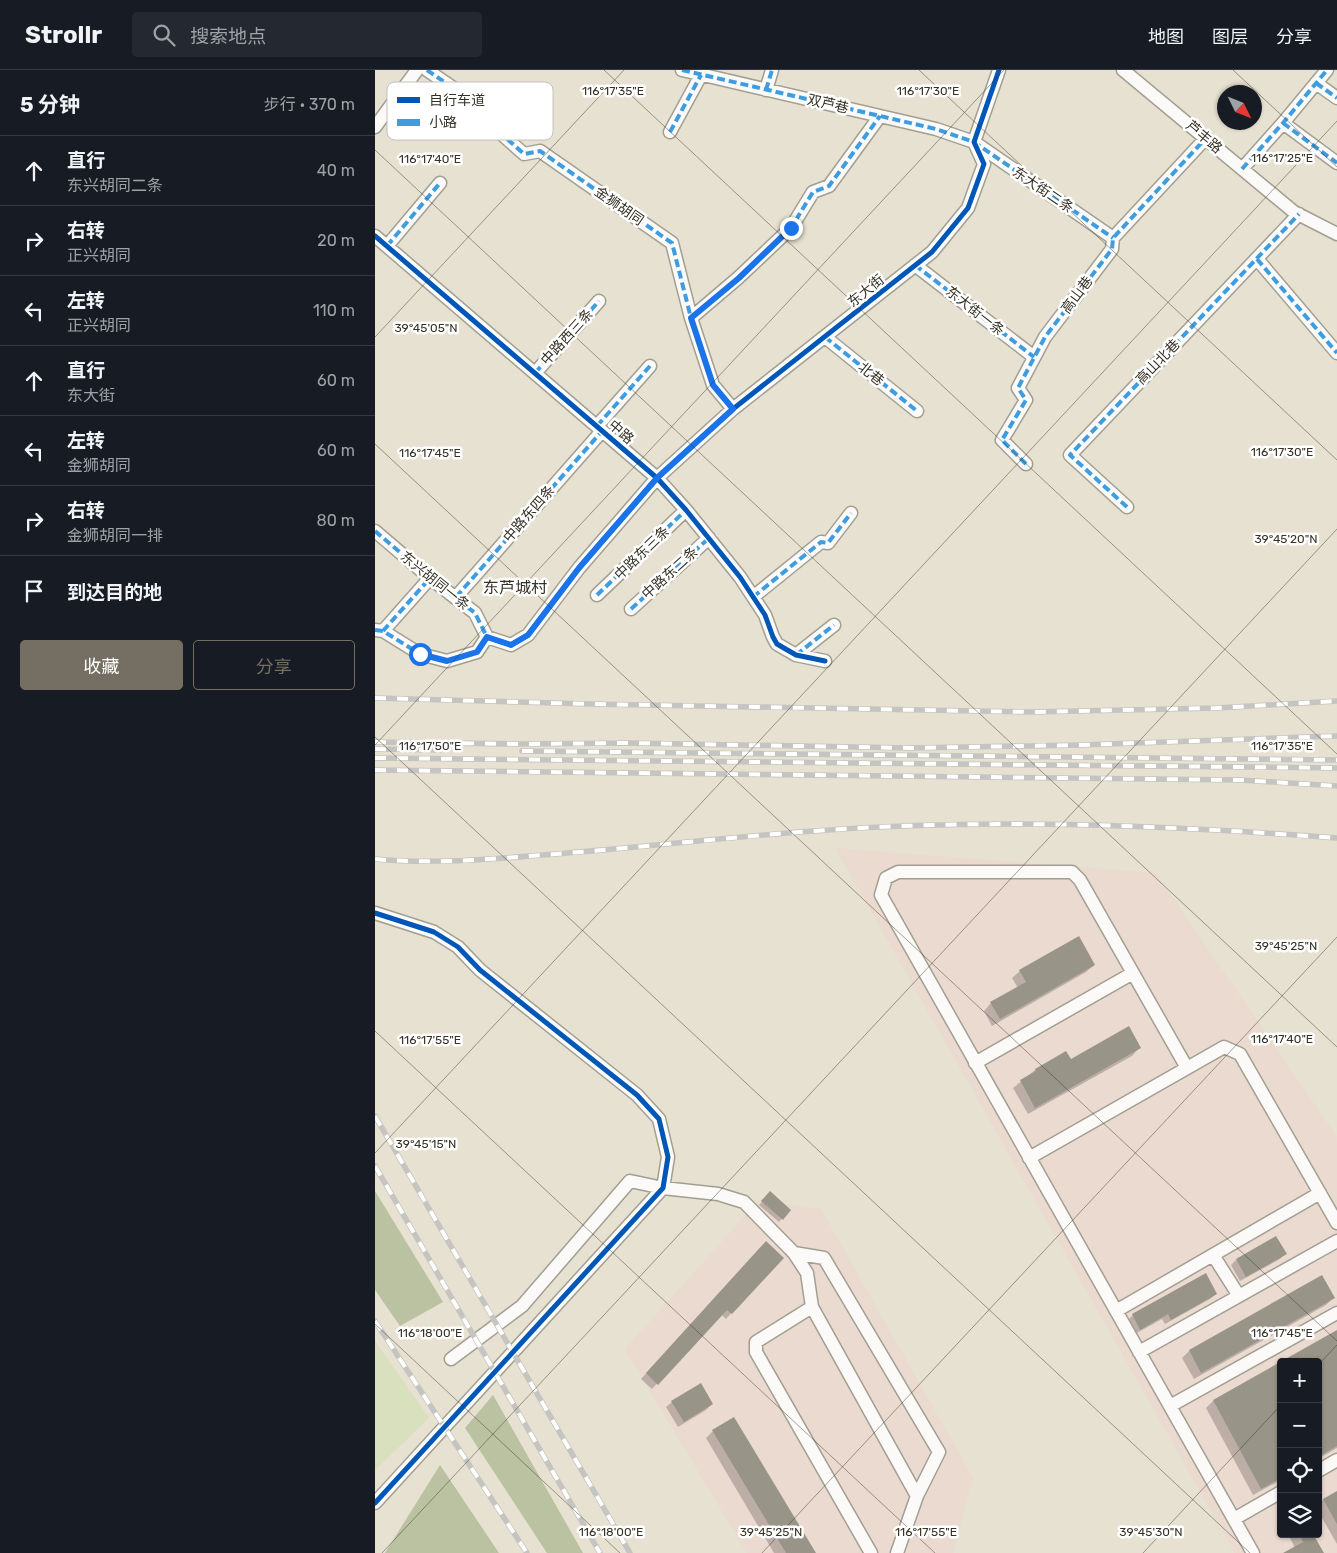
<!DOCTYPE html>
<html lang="zh">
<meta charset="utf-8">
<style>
:root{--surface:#171b24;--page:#242831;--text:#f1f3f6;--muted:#9ea1a6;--line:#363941;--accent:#746f62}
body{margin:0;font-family:Rubik,"Noto Sans SC",sans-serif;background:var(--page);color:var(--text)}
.controls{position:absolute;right:15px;bottom:15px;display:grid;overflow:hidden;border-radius:5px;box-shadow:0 1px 4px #0004}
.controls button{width:45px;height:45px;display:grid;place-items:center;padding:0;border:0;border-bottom:1px solid var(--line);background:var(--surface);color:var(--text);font:25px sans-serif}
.compass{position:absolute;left:842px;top:15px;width:45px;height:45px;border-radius:50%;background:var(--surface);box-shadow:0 1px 4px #0004;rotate:133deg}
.stop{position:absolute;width:15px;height:15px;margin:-11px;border:4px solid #1a73e8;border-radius:50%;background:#fff}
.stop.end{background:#1a73e8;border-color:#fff;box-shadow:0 1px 5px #0008}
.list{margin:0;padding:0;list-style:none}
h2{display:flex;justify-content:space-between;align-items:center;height:65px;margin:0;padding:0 20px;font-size:21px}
h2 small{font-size:16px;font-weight:400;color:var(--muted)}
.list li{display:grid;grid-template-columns:32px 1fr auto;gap:15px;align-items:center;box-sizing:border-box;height:70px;padding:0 20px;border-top:1px solid var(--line)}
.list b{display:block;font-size:19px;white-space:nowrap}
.list p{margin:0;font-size:16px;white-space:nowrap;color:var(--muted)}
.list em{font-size:16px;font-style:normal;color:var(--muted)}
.actions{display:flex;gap:10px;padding:15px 20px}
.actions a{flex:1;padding:11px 0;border:1px solid var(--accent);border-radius:5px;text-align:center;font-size:18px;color:var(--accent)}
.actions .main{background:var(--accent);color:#fff}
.icon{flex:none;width:28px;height:28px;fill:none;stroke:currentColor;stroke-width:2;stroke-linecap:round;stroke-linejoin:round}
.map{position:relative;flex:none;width:962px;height:1483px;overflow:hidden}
header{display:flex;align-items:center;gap:30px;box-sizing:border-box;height:70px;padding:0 25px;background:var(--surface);border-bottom:1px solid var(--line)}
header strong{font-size:24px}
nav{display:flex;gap:28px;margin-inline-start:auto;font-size:18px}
.search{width:350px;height:45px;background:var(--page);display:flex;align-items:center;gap:12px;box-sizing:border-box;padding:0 18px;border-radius:5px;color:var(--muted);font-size:19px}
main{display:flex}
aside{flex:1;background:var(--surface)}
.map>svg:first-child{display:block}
.industrial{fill:#ebdad0;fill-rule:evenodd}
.green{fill:#d8e0be}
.forest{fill:#bbc2a1}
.shadow{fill:#0003}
.building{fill:#989487}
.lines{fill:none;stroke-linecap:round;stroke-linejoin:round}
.minor-casing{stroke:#a29f92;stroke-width:15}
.minor{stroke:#fbfaf8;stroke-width:12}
.rail-casing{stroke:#c6c4c0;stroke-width:5.5}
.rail{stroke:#fff;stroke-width:4;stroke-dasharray:11;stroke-linecap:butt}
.quiet{stroke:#3e9de0;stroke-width:4;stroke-dasharray:8 4;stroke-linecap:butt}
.cycleway-casing{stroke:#fff;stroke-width:8}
.cycleway{stroke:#0057b8;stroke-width:5}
.route{stroke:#1a73e8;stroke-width:6}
.ticks{fill:none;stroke:#363226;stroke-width:1;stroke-opacity:0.45}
.labels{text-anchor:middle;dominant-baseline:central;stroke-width:5;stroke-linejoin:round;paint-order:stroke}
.street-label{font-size:14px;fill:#363226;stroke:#fff}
.quarter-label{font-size:16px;fill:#363226;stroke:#fff}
.key{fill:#fff;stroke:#c3c2be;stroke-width:1}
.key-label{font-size:14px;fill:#363226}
.ticks-label{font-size:12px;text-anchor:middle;fill:#363226;stroke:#fff;stroke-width:5;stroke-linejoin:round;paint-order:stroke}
</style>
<header>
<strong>Strollr</strong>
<div class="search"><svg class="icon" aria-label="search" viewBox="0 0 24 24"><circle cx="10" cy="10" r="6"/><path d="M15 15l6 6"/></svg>搜索地点</div>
<nav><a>地图</a><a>图层</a><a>分享</a></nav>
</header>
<main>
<aside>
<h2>5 分钟<small>步行 · 370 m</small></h2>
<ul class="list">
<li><svg class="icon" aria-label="ahead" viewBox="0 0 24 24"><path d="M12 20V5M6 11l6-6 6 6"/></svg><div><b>直行</b><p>东兴胡同二条</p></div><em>40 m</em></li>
<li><svg class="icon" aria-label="right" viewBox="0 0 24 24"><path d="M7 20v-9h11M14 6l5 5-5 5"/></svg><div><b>右转</b><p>正兴胡同</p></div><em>20 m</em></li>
<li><svg class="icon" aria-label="left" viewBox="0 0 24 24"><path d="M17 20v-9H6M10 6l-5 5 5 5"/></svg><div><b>左转</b><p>正兴胡同</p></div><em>110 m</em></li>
<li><svg class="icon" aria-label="ahead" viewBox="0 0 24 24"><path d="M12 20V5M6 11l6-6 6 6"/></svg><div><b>直行</b><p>东大街</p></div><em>60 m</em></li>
<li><svg class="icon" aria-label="left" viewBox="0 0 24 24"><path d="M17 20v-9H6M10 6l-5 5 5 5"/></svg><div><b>左转</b><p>金狮胡同</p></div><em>60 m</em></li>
<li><svg class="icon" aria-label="right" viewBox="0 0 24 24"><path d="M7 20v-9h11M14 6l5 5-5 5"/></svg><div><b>右转</b><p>金狮胡同一排</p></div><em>80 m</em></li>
<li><svg class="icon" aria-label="arrive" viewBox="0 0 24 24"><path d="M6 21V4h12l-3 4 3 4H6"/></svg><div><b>到达目的地</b></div></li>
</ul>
<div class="actions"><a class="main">收藏</a><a>分享</a></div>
</aside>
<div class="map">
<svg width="962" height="1483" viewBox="0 0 962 1483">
<rect width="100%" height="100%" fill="#e6e1d0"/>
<path class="industrial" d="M 460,778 L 781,803 L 962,1067 L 962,1483 L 860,1483 ZM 906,1292 L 943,1292 L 943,1464 L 906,1464 Z
M 384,1130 L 446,1139 L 598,1408 L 578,1483 L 372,1483 L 250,1279 Z"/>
<path class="green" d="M 0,1271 L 54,1348 L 0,1400 Z"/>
<path class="forest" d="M 0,1121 L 68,1232 L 25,1256 L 0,1220 Z
M 118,1325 L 208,1483 L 172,1483 L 90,1358 Z
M 65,1395 L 124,1483 L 10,1483 Z"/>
<path class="shadow" d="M 719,895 L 711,902 L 617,956 L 609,941 L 616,933 L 643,918 L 637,908 L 645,901 Z
M 764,978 L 757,986 L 653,1044 L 638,1018 L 660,1000 L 691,982 L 695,990 Z
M 395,1123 L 414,1141 L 404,1152 L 384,1135 Z
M 901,1167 L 910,1184 L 905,1189 L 865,1211 L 856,1195 L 861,1190 Z
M 385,1178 L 408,1188 L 351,1249 L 346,1244 L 277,1319 L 266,1309 Z
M 830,1205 L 841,1224 L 835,1229 L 790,1254 L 787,1249 L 760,1264 L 752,1251 L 758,1245 Z
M 958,1228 L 951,1235 L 819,1309 L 807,1288 L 814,1281 Z
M 962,1261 L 962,1378 L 943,1389 L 943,1292 Z
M 906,1293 L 906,1410 L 878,1425 L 831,1338 L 838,1331 Z
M 297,1332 L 337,1334 L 331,1340 L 303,1357 L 291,1337 Z
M 338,1361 L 439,1483 L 399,1483 L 331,1368 Z
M 962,1422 L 962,1474 L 943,1441 L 943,1435 L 948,1430 Z
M 913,1464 L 937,1464 L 947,1483 L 911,1483 L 920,1478 Z"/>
<path class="building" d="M 704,866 L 720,895 L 625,949 L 615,932 L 651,912 L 644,900 Z
M 754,956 L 766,978 L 660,1038 L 645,1010 L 661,1001 L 660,999 L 691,981 L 696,989 Z
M 395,1121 L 416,1140 L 408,1150 L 386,1131 Z
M 901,1166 L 912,1184 L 871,1207 L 861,1189 Z
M 391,1171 L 409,1188 L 357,1244 L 352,1240 L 283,1315 L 271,1303 Z
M 831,1203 L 842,1224 L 796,1250 L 793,1244 L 765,1260 L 757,1244 Z
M 947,1205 L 960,1228 L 826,1303 L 814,1280 Z
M 962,1260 L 962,1376 L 943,1387 L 943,1292 L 906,1292 L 906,1408 L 886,1419 L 838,1330 Z
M 326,1313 L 338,1334 L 309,1352 L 296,1331 Z
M 359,1347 L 441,1483 L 411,1483 L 337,1360 Z
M 962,1421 L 962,1454 L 948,1429 Z
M 924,1464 L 938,1464 L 949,1483 L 908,1483 L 928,1472 Z"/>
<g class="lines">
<defs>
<path id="minor" d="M 52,0 L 100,33 L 104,44 L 149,84 L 165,81 L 297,173 L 316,248 L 338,315 L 358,339
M 307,0 L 561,59 L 599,72 L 738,168
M 748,0 L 919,142 L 962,164
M 941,13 L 962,28
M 391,20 L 397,0
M 908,53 L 962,93
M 0,57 L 42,0
M 295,62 L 326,5
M 867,99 L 908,53 L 952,0
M 0,166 L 282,408 L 311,440 L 365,507 L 390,545 L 398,567 L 402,574 L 421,585 L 450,591
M 12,176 L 65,113
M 882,189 L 962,283
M 540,195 L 659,287
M 316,248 L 363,208 L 416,158 L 438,122 L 454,116 L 505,46
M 450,267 L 542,341
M 160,303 L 224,231
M 222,356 L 275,296
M 651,394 L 627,370 L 651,330 L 643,318 L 670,267 L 737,179 L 738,168 L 831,68
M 752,437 L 695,385 L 924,144
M 0,461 L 55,508 L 100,543 L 112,567
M 222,525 L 311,440
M 81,527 L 227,361
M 378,527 L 446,472 L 453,473 L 476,443
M 256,539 L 334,468
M 0,560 L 8,561 L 45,584 L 72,591 L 102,582 L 112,567
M 8,561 L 55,508
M 112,567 L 136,575 L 153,565 L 204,498 L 282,408 L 358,339 L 557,182 L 593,138 L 609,94 L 599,72 L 624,0
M 421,585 L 459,555
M 0,843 L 59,862 L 83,877 L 105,900 L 262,1025 L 284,1049 L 293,1087 L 288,1118 L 0,1433
M 600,993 L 758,903
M 812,998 L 705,810 L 697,802 L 523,802 L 511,808 L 506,825 L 878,1483
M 654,1088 L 849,977 L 865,984 L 962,1153
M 838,1185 L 864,1226
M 437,1237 L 381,1272 L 381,1282 L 496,1483
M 741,1241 L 945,1123
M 764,1282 L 962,1171
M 76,1289 L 147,1236 L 255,1111 L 288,1118 L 343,1124 L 369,1132 L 419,1183 L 449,1188 L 564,1382 L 542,1426 L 437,1237 L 432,1203 L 419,1183
M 795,1336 L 962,1243
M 943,1401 L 962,1390
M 859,1449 L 906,1422
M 522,1483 L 542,1426"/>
</defs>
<use href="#minor" class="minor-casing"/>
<use href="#minor" class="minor"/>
<defs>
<path id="rail" d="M 0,628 L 216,634 L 657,642 L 842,638 L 962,631
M 0,672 L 144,674 L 254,673 L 535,678 L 705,675 L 962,666
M 0,679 L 65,680
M 147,681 L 962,690
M 0,688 L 962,698
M 0,700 L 865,710 L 962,716
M 0,789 C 51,794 104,790 155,786 C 250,779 344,768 439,761 C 613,748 788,755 962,768
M 0,1046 L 255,1483
M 0,1096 L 225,1483
M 0,1251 L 152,1483"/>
</defs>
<use href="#rail" class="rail-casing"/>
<use href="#rail" class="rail"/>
<path class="quiet" d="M 52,0 L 100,33 L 104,44 L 149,84 L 165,81 L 297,173 L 316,248 L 338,315 L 358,339
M 307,0 L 561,59 L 599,72 L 738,168
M 941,13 L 962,28
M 391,20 L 397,0
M 908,53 L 962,93
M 295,62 L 326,5
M 867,99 L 908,53 L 952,0
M 12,176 L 65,113
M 882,189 L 962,283
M 540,195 L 659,287
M 316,248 L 363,208 L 416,158 L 438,122 L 454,116 L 505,46
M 450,267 L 542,341
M 160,303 L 224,231
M 222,356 L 275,296
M 651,394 L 627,370 L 651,330 L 643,318 L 670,267 L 737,179 L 738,168 L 831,68
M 752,437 L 695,385 L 924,144
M 0,461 L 55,508 L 100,543 L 112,567
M 222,525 L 311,440
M 81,527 L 227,361
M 378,527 L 446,472 L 453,473 L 476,443
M 256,539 L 334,468
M 0,560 L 8,561 L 45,584 L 72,591 L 102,582 L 112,567
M 8,561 L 55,508
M 421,585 L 459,555"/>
<defs>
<path id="cycleway" d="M 0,166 L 282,408 L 311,440 L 365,507 L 390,545 L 398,567 L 402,574 L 421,585 L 450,591
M 112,567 L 136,575 L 153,565 L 204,498 L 282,408 L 358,339 L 557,182 L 593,138 L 609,94 L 599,72 L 624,0
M 0,843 L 59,862 L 83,877 L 105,900 L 262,1025 L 284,1049 L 293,1087 L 288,1118 L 0,1433"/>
</defs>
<use href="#cycleway" class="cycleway-casing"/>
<use href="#cycleway" class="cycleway"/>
</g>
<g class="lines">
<path class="route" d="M 45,584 L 72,591 L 102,582 L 112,567 L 136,575 L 153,565 L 204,498 L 282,408 L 358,339 L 338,315 L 316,248 L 364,208 L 416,158"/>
</g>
<path class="ticks" d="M 229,0 L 962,684M 544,0 L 962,390M 858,0 L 962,97M 0,80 L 962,977M 0,267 L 249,0M 0,374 L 962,1271M 0,667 L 875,1483M 0,675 L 629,0M 0,961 L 560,1483M 0,1083 L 962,51M 0,1254 L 245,1483M 943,1295 L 962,1275M 7,1483 L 962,459M 387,1483 L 962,867M 768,1483 L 906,1335"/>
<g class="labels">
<g class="street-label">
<text transform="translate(453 34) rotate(13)">双芦巷</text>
<text transform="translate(829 67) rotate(40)">芦丰路</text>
<text transform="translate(668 120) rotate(34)">东大街二条</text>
<text transform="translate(244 136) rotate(35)">金狮胡同</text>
<text transform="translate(491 221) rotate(-39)">东大街</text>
<text transform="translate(702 225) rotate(-53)">高山巷</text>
<text transform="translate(600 241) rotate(38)">东大街一条</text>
<text transform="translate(192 267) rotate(-48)">中路西三条</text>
<text transform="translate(783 292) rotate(-46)">高山北巷</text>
<text transform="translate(496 304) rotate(39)">北巷</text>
<text transform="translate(246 362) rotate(41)">中路</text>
<text transform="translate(154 444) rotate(-49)">中路东四条</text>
<text transform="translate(267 483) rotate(-44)">中路东三条</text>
<text transform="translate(295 503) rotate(-42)">中路东二条</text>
<text transform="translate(60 511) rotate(39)">东兴胡同一条</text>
</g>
<g class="quarter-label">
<text x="140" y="517">东芦城村</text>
</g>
</g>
<rect x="12" y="12" width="166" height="58" rx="8" class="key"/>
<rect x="22" y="27" width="23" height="6" fill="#0057b8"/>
<rect x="22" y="49" width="23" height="7" fill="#3e9de0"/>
<g class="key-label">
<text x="54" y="35">自行车道</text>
<text x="54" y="57">小路</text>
</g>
<g class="ticks-label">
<text x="238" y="25">116°17'35"E</text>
<text x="553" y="25">116°17'30"E</text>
<text x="907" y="92">116°17'25"E</text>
<text x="55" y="93">116°17'40"E</text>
<text x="51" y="262">39°45'05"N</text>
<text x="907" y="386">116°17'30"E</text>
<text x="55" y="387">116°17'45"E</text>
<text x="911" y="473">39°45'20"N</text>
<text x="907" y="680">116°17'35"E</text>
<text x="55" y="680">116°17'50"E</text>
<text x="911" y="880">39°45'25"N</text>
<text x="907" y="973">116°17'40"E</text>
<text x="55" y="974">116°17'55"E</text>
<text x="51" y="1078">39°45'15"N</text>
<text x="907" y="1267">116°17'45"E</text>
<text x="55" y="1267">116°18'00"E</text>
<text x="396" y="1466">39°45'25"N</text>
<text x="776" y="1466">39°45'30"N</text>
<text x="236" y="1466">116°18'00"E</text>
<text x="551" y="1466">116°17'55"E</text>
</g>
</svg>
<div class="controls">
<button>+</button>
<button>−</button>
<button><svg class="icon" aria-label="locate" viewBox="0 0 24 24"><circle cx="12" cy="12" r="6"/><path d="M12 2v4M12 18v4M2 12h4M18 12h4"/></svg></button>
<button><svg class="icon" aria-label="layers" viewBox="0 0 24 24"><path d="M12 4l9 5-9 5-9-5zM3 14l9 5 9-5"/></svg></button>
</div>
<svg class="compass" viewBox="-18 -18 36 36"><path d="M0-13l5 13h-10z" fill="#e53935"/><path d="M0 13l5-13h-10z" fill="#9ea1a6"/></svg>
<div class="stop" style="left:45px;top:584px"></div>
<div class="stop end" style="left:416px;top:158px"></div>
</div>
</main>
